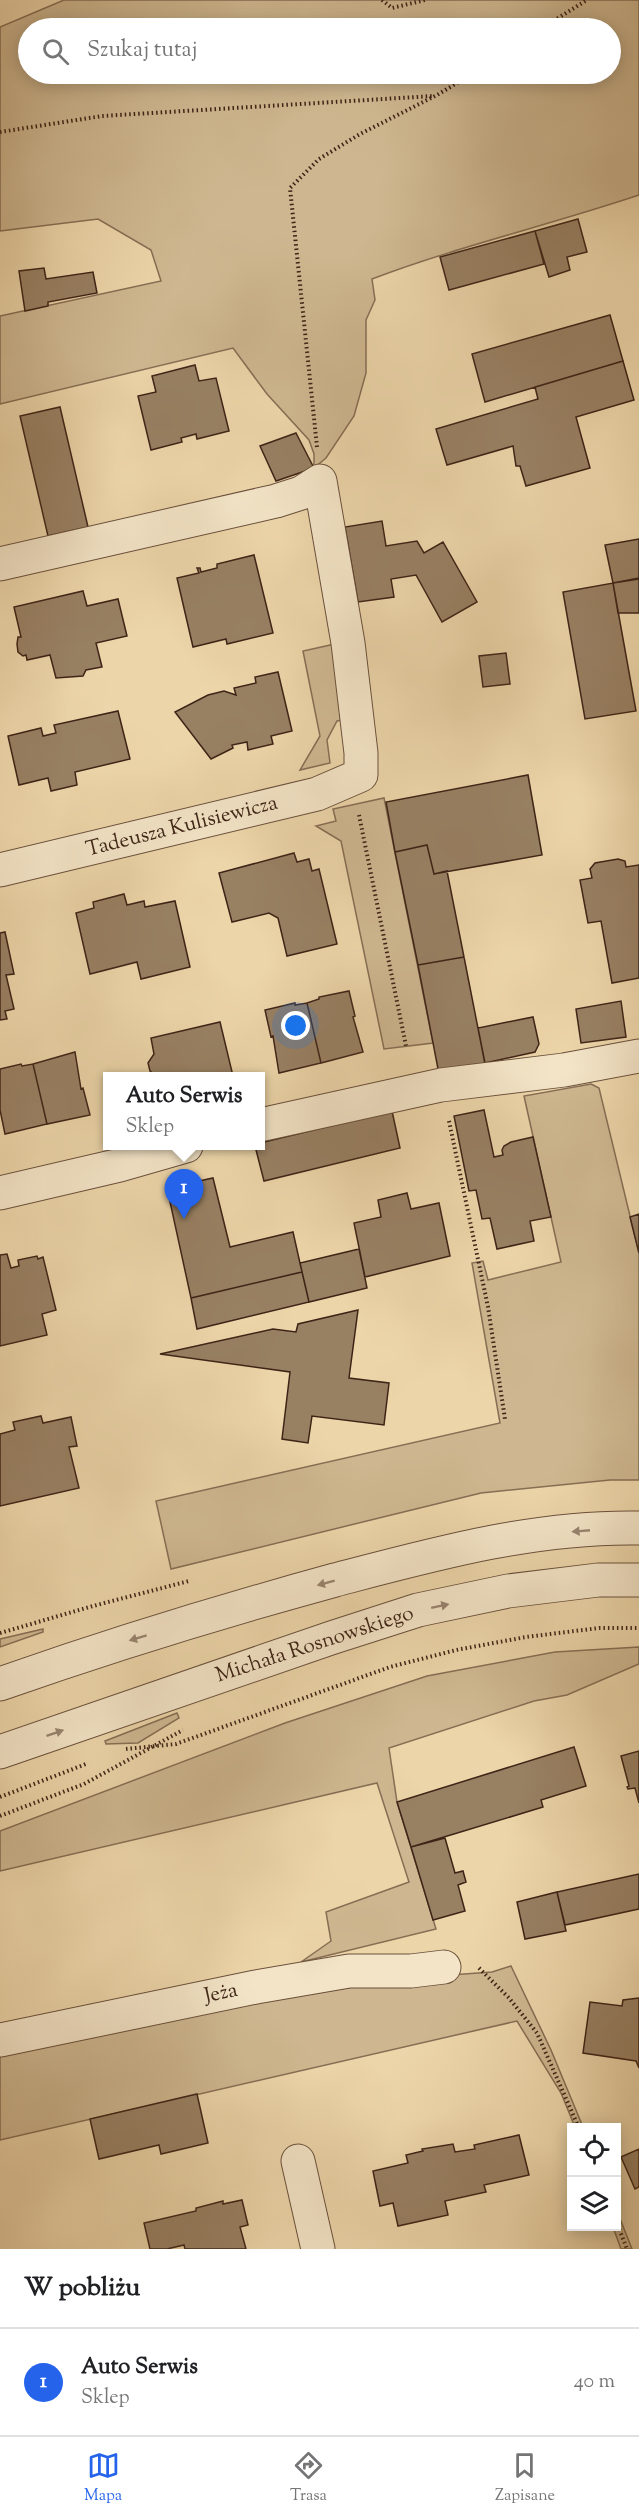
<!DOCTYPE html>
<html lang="pl">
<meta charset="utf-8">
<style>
:root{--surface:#fff;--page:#f2f2f2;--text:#202124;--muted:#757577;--line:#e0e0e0;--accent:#2563eb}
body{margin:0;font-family:"Sorts Mill Goudy",serif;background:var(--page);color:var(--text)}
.controls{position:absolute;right:18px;bottom:18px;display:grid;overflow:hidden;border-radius:0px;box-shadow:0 3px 15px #0003}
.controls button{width:54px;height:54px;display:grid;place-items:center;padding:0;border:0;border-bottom:2px solid var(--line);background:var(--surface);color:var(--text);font:30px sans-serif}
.you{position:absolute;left:296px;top:1026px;width:21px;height:21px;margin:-15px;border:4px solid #fff;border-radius:50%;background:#1a73e8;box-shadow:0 0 0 9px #1a73e833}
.badge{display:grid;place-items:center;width:39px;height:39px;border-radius:50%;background:var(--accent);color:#fff;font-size:20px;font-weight:700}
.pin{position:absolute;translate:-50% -50px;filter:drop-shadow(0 2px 3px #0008)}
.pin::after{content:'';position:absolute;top:32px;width:21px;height:18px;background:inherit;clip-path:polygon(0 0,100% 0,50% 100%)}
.popup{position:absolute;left:103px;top:1072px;width:162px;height:78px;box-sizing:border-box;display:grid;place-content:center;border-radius:0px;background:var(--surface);filter:drop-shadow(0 2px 4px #0005);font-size:20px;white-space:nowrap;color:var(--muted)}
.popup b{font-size:22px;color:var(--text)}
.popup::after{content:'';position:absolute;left:50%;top:100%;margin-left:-12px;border:12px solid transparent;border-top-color:var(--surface)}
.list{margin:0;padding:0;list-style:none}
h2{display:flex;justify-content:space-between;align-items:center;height:78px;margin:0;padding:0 24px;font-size:26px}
h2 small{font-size:20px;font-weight:400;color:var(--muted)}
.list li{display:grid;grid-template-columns:39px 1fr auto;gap:18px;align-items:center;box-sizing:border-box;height:108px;padding:0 24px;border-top:2px solid var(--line)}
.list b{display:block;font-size:22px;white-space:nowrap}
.list p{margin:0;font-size:20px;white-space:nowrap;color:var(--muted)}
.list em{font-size:20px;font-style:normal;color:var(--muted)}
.icon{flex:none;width:33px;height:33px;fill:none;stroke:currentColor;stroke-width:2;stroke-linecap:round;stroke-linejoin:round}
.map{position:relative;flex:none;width:639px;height:2249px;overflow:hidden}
.search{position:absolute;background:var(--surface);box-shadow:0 3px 15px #0003;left:18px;right:18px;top:18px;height:66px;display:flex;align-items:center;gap:15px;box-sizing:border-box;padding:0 21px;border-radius:33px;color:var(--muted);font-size:22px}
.sheet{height:186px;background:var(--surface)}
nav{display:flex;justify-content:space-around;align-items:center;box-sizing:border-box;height:84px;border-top:2px solid var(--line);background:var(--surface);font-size:16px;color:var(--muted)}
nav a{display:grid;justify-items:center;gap:3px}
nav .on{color:var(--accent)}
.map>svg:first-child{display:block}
.green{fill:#ceb790;stroke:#866e54;stroke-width:1.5;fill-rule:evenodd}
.building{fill:#988063;stroke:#3e2417;stroke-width:1.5}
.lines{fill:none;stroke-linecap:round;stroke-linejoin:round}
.minor-casing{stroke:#6a503c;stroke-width:35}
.path{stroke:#3e2417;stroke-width:4;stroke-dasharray:1.5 3;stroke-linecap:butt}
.minor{stroke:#f3e4c7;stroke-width:33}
.oneway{fill:#98846f}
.labels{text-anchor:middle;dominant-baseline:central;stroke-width:6;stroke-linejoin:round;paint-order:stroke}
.street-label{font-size:21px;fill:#3e2417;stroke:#f3e4c7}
</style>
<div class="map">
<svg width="639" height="2249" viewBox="0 0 639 2249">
<rect width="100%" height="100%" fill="#ecd5a9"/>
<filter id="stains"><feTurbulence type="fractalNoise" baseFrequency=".00333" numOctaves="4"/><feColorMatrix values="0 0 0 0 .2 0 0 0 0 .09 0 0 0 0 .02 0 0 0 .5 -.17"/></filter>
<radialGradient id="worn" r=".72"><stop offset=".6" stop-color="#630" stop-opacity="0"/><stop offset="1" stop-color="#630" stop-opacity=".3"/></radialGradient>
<path class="green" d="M 64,0 L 639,0 L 639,195 C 550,225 459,246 372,279 L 375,300 L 366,320 L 366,373 L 354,416 L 326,458 L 314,468 L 314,454 L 309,440 L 267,394 L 233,348 L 0,404 L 0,316 L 161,281 L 151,250 L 98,219 L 0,231 L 0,27 ZM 28,28 L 610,28 L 610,74 L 28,74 Z
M 335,644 L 348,719 L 337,721 L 327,740 L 330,763 L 300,770 L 320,736 L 303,651 Z
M 384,798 L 433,1043 L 384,1049 L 341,841 L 316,826 L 336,821 L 333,809 Z
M 591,1084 L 599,1088 L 639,1253 L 639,1480 L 610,1480 L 481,1493 L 171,1569 L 156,1501 L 500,1423 L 472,1263 L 483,1261 L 488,1280 L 561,1262 L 524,1096 Z
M 43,1629 L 43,1632 L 0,1647 L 0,1639 Z
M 639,1647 L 639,1664 L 567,1695 L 534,1701 L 389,1748 L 397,1802 L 436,1929 L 301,1962 L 331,1941 L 326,1912 L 409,1882 L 377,1783 L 0,1871 L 0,1831 L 285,1723 L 427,1676 L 555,1652 Z
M 177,1713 L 179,1718 L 138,1743 L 106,1744 L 105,1741 Z
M 511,1966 L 551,2050 L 583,2127 L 575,2127 L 561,2093 L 517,2021 L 0,2140 L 0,2055 L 199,2012 L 408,1978 L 492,1972 Z
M 617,2211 L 632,2249 L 621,2249 L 613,2227 L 616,2226 Z"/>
<path class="building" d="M 578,219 L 587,252 L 567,257 L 570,270 L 549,277 L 535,231 Z
M 535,231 L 544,264 L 449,290 L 440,257 Z
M 44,268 L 46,279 L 93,272 L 97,293 L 48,302 L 48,306 L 25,311 L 19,271 Z
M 610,315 L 623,361 L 485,402 L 472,354 Z
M 623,361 L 634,400 L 576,417 L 590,468 L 526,486 L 520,466 L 516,466 L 513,446 L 447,465 L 436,429 L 538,399 L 535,387 Z
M 195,365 L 199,381 L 216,378 L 229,431 L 197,439 L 196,434 L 181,438 L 182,442 L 151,450 L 138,396 L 156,392 L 152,376 Z
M 60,407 L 88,527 L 48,536 L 20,416 Z
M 296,433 L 314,468 L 276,481 L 260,446 Z
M 382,521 L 386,546 L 417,541 L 424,553 L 443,542 L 477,602 L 442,622 L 416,575 L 391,579 L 394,597 L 358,602 L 345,527 Z
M 639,539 L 639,578 L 613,583 L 605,545 Z
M 254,555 L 273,633 L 227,644 L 226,639 L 193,647 L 177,578 L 199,573 L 197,568 L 200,568 L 201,572 L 217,568 L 217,564 Z
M 639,579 L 639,613 L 618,613 L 613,583 Z
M 613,583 L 636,711 L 585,719 L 563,592 Z
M 83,591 L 87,606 L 118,599 L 127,636 L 96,643 L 102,667 L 86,670 L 83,676 L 56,678 L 50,655 L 27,660 L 26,655 L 23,656 L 18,652 L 17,644 L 18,637 L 21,637 L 14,607 Z
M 506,653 L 510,684 L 483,687 L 479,656 Z
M 278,672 L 292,731 L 271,736 L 273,744 L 248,750 L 247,742 L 232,745 L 233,748 L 211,759 L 175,712 L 208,695 L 224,691 L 236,695 L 234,688 L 256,683 L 255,677 Z
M 118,711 L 130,759 L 75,772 L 77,785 L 51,791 L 48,778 L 19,785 L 8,736 L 41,728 L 43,736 L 56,733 L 54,725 Z
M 528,775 L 542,855 L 434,874 L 427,845 L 395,852 L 386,802 Z
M 427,845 L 434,874 L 447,871 L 464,957 L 418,965 L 395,852 Z
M 294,853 L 297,862 L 309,859 L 312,871 L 319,869 L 337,944 L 287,956 L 278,918 L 269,913 L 232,922 L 219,873 Z
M 618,859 L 625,861 L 626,867 L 639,865 L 639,978 L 612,983 L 601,921 L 588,923 L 580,880 L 592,878 L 590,869 L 595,863 Z
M 124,894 L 127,905 L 144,901 L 145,907 L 175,901 L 190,967 L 141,979 L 137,962 L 90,974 L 76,913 L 94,908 L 93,902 Z
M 5,932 L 14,974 L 6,975 L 14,1009 L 5,1011 L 7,1019 L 0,1020 L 0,933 Z
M 464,957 L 485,1064 L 439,1074 L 418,965 Z
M 349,991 L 355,1016 L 353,1017 L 363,1052 L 321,1063 L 307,1003 L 319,999 L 319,997 Z
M 621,1001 L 626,1037 L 581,1043 L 576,1009 Z
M 295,1003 L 295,1005 L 307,1003 L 321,1063 L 279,1073 L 273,1036 L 271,1037 L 265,1010 Z
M 533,1017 L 539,1044 L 535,1052 L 485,1063 L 478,1028 Z
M 220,1022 L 233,1076 L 157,1076 L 150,1071 L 148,1063 L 154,1054 L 151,1038 Z
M 75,1052 L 81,1089 L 83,1088 L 90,1115 L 47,1124 L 33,1064 Z
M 21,1064 L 22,1066 L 33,1064 L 47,1124 L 5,1134 L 0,1110 L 0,1069 Z
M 484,1110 L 494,1157 L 503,1155 L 502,1150 L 504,1146 L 511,1142 L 533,1137 L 551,1217 L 530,1221 L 534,1241 L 497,1249 L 490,1218 L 482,1219 L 476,1190 L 469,1191 L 454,1116 Z
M 392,1111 L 400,1148 L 264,1181 L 255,1146 L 260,1146 L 260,1143 Z
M 213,1178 L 230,1247 L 293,1232 L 302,1272 L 191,1298 L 167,1188 Z
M 407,1193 L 411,1209 L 439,1203 L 450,1256 L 365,1277 L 354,1223 L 381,1217 L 378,1200 Z
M 639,1214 L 639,1253 L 630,1217 Z
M 359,1249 L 367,1288 L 309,1302 L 300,1263 Z
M 7,1254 L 11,1268 L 19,1266 L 18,1260 L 37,1256 L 38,1259 L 43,1257 L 56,1310 L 42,1314 L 47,1335 L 0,1346 L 0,1255 Z
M 302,1272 L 309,1302 L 197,1329 L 191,1298 Z
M 358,1310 L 349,1378 L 389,1383 L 384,1425 L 312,1416 L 308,1443 L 282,1439 L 290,1372 L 160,1354 L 273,1329 L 296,1332 L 298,1324 Z
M 41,1416 L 43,1423 L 71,1417 L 77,1446 L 69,1447 L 79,1488 L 0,1506 L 0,1434 L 15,1430 L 13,1422 Z
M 574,1747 L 586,1786 L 541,1800 L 543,1807 L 411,1847 L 397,1802 Z
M 639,1751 L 639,1803 L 635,1788 L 628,1789 L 627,1787 L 629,1786 L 621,1756 Z
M 445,1838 L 455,1873 L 463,1871 L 466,1882 L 458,1885 L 465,1911 L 433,1920 L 411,1847 Z
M 639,1874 L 639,1909 L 565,1925 L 557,1892 Z
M 557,1892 L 566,1931 L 525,1939 L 517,1902 Z
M 639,1998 L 639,2068 L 636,2061 L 583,2053 L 590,2002 L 622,2006 L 623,2000 Z
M 197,2094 L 208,2143 L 161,2154 L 159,2145 L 99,2159 L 90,2119 Z
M 519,2135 L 529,2175 L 484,2185 L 486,2192 L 445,2201 L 448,2215 L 398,2226 L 393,2203 L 380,2206 L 373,2171 L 408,2163 L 406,2155 L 423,2151 L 422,2149 L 453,2144 L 455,2152 L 475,2149 L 474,2145 Z
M 639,2149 L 639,2187 L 635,2189 L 621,2157 Z
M 242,2200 L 248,2225 L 240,2227 L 246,2249 L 185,2249 L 184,2245 L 167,2249 L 150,2249 L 144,2223 L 196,2211 L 196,2208 L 223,2201 L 223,2204 Z"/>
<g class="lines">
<defs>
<path id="minor" d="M 0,564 L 276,501 L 301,493 L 320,481 L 348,643 L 361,753 L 361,775 L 317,794 L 0,870
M 260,1125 L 441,1085 L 564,1070 L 639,1056
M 0,1193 L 120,1165 L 186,1146
M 0,1684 C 111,1645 222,1611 335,1580 C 434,1554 535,1526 639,1528
M 0,1752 L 331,1638 L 418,1610 L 508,1591 L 598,1580 L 639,1580
M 0,2040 L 256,1987 L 349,1971 L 411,1971 L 444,1967
M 298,2161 L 318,2249"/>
</defs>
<use href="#minor" class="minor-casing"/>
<path class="path" d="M 382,0 L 392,8 L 425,0
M 542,28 L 587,0
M 0,132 L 102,116 L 433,96
M 317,447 L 290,188 L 319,159 L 360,134 L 437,95 L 472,74
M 359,815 L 406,1046
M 449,1121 L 488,1307 L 505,1419
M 0,1633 L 93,1606 L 189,1581
M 126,1749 L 176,1744 L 390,1667 L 456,1650 L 526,1637 L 599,1628 L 639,1628
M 0,1797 L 86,1764
M 0,1816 L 84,1784 L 183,1730
M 479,1968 L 509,1998 L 537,2033 L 579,2128
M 616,2221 L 627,2249"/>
<use href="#minor" class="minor"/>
</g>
<defs><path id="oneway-solid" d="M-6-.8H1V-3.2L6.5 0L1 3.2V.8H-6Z" transform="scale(1.5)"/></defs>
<g class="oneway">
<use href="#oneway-solid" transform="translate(581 1531) rotate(175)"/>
<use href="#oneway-solid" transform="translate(326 1583) rotate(165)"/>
<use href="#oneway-solid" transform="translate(440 1606) rotate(-12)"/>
<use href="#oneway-solid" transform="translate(138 1638) rotate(163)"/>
<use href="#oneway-solid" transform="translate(55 1733) rotate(-19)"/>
</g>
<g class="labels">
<g class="street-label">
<text transform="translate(182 827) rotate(-14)">Tadeusza Kulisiewicza</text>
<text transform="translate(315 1645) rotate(-18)">Michała Rosnowskiego</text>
<text transform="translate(221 1994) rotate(-12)">Jeża</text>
</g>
</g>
<rect width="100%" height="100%" filter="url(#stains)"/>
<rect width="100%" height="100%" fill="url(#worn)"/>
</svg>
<div class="controls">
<button><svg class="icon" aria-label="locate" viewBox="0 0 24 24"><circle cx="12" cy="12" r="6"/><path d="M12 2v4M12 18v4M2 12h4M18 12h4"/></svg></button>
<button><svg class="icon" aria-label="layers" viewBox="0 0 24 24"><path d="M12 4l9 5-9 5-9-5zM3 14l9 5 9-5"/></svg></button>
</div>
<div class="you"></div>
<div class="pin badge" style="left:184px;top:1219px">1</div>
<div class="popup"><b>Auto Serwis</b>Sklep</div>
<div class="search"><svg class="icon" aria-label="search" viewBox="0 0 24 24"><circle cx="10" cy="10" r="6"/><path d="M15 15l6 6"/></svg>Szukaj tutaj</div>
</div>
<section class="sheet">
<h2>W pobliżu<small></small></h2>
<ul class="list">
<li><span class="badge">1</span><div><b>Auto Serwis</b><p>Sklep</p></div><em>40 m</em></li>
</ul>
</section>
<nav>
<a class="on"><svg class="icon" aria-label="map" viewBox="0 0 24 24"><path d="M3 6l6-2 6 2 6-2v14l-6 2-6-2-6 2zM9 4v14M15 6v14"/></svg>Mapa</a>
<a><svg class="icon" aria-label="directions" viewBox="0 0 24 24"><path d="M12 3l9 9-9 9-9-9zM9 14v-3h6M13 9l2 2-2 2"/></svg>Trasa</a>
<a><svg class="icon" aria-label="saved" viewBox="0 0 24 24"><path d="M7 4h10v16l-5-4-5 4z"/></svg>Zapisane</a>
</nav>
